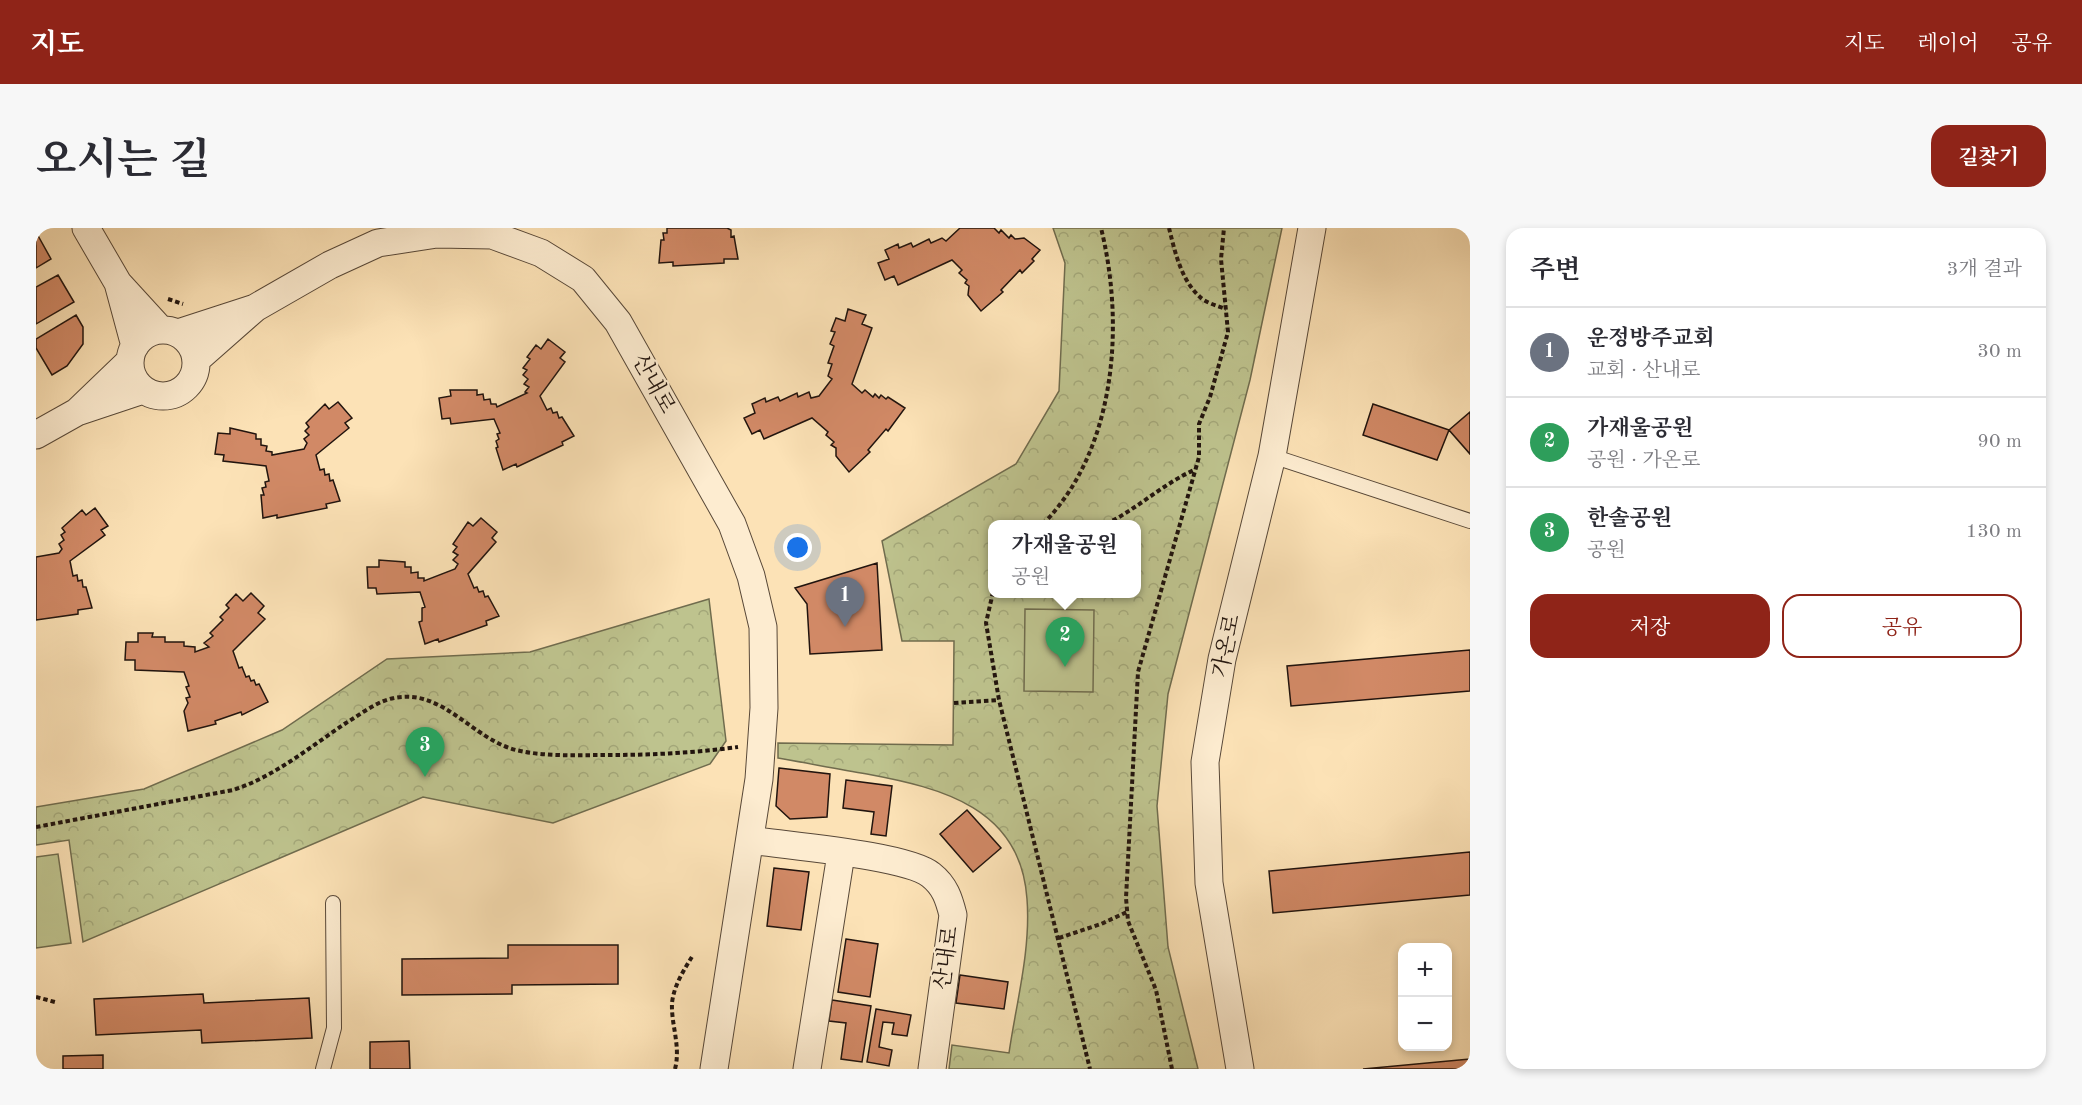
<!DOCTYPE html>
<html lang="ko">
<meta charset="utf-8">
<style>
:root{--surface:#fff;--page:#f7f7f7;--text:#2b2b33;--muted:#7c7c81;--line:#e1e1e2;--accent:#8f2418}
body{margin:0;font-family:"Old Standard TT","Noto Serif KR",serif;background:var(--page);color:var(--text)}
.controls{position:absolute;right:18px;bottom:18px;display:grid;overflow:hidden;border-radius:12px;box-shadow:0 3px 9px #0003}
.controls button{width:54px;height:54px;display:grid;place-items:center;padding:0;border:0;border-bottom:2px solid var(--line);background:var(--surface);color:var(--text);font:30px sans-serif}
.you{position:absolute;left:762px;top:320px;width:21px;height:21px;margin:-15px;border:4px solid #fff;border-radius:50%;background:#1a73e8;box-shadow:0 0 0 9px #1a73e833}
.badge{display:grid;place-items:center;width:39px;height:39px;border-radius:50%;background:var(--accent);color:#fff;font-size:20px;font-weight:700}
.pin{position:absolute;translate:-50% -50px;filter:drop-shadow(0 2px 3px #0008)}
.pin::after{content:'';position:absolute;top:32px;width:21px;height:18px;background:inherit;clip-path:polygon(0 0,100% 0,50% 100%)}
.popup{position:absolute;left:952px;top:292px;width:153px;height:78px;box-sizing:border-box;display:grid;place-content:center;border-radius:12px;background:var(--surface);filter:drop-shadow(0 2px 4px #0005);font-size:20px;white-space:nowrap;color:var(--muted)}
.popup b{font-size:22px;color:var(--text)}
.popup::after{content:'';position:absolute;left:50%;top:100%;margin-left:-12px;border:12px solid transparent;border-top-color:var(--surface)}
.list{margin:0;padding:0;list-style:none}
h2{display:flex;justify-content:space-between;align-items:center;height:78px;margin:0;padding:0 24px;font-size:26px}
h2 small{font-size:20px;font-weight:400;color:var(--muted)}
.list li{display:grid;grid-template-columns:39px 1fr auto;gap:18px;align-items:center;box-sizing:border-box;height:90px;padding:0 24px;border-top:2px solid var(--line)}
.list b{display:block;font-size:22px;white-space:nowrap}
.list p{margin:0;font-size:20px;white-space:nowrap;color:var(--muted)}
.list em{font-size:20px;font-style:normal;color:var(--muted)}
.actions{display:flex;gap:12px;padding:18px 24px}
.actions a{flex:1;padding:14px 0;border:2px solid var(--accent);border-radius:18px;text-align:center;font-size:21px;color:var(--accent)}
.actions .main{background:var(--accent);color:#fff}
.map{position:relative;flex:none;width:1434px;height:841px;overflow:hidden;border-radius:18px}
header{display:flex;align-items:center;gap:36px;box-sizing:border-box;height:84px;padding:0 30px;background:var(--accent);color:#fff}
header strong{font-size:28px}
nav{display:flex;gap:33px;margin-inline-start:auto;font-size:21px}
.intro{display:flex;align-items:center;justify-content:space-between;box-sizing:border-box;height:144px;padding:0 36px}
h1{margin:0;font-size:42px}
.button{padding:15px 27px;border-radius:18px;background:var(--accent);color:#fff;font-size:21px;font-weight:700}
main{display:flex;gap:36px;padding:0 36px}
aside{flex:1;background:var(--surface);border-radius:18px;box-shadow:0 3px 9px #0003}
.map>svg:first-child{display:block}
.park{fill:url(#park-crowns);stroke:#706c4e;stroke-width:1.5;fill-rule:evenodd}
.pitch{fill:#bec38e;stroke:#706c4e;stroke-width:1.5}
.building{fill:#d18966;stroke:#21140e;stroke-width:1.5}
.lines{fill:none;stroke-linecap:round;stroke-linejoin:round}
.lane-casing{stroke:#584838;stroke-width:16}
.street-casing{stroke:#584838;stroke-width:29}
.path{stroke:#21140e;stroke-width:4;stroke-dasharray:4.5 3;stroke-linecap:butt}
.lane{stroke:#fdecd0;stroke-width:14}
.street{stroke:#fdecd0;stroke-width:27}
.labels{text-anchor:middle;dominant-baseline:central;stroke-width:4.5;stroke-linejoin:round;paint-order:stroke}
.street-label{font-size:22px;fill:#21140e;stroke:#fdecd0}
</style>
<header>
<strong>지도</strong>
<nav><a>지도</a><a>레이어</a><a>공유</a></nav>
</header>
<div class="intro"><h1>오시는 길</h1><a class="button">길찾기</a></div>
<main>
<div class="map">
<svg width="1434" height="841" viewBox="0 0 1434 841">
<defs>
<pattern id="park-crowns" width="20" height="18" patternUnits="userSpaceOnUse" patternTransform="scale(1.5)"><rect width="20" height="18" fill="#bec38e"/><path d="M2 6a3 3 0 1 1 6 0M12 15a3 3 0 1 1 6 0" fill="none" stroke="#a3a779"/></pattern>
</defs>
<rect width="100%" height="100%" fill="#fce2b6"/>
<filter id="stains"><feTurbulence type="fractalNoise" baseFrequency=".00333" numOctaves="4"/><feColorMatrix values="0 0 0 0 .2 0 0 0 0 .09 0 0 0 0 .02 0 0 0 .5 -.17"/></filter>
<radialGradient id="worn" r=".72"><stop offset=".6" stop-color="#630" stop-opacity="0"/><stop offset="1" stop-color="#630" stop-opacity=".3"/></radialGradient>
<path class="park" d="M 1017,0 L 1246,0 L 1214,152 L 1132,466 L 1121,578 L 1132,719 L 1162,841 L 913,841 L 916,817 L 973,825 C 980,776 995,722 991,671 C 985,580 906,560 831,546 C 801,541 771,535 742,530 L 742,515 L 917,517 L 918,413 L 866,413 L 846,313 L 980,236 L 1023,163 L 1029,35 ZM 957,296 L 1101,296 L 1101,366 L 957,366 Z
M 673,371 L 690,513 L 674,536 L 517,595 L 387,569 L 47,714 L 33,612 L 0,617 L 0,579 L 108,561 L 246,502 L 351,431 L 494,424 Z"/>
<path class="pitch" d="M 989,381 L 1058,382 L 1057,464 L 988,463 Z
M 22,626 L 35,715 L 0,720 L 0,629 Z"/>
<path class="building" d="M 631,0 L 691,0 L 695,2 L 695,9 L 698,8 L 702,31 L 688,31 L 688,35 L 637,38 L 637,34 L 623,35 L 625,12 L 628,12 L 627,5 L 631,5 Z
M 924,0 L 958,0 L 963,5 L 965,2 L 973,10 L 975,7 L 979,11 L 988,10 L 1004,22 L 996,31 L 998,33 L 986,45 L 984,42 L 965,62 L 967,64 L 945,83 L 932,67 L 933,58 L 929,55 L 931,52 L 923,45 L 926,42 L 916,32 L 862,57 L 858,48 L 849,52 L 842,35 L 853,31 L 849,22 L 862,16 L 863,20 L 875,15 L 877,19 L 893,11 L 895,15 L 906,10 L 910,13 Z
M 0,4 L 15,31 L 0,40 Z
M 22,47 L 38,74 L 0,96 L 0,59 Z
M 812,81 L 830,87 L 826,96 L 836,100 L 816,156 L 826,165 L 829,162 L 837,169 L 839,166 L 843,170 L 845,167 L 850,171 L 852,169 L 869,180 L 852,203 L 850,201 L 832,222 L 834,224 L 813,244 L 800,228 L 800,220 L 795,217 L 798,214 L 790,207 L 792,204 L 776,190 L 728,211 L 724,202 L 716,206 L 708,190 L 719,185 L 716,176 L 729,170 L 730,174 L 742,169 L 744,173 L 761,165 L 762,169 L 773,164 L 775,170 L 783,168 L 796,151 L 792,148 L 796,136 L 792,135 L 798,118 L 794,116 L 799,104 L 795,103 L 800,90 L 809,93 Z
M 40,87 L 47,99 L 47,116 L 31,138 L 16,147 L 0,120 L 0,111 Z
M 512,111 L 529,124 L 524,130 L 529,134 L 504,168 L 511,182 L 515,180 L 517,185 L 521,184 L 523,190 L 526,189 L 538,208 L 526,214 L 527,217 L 481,239 L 480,236 L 467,242 L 460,220 L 462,219 L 460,213 L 463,211 L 461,206 L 464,205 L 458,191 L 415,196 L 414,190 L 406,191 L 403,170 L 415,168 L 414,162 L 441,162 L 441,167 L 447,166 L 448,172 L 454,171 L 455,176 L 460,176 L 461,179 L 491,165 L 489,164 L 493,159 L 488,156 L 492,151 L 487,147 L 491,142 L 487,140 L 494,131 L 491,129 L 500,117 L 505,121 Z
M 302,174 L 316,190 L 309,195 L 313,200 L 280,227 L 284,242 L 288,241 L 289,247 L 293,246 L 294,253 L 297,252 L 304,273 L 290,276 L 291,280 L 241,290 L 241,287 L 227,290 L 225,267 L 228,267 L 226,260 L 230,259 L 229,254 L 233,253 L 230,238 L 187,233 L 188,227 L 179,226 L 182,205 L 194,206 L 194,200 L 220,206 L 220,211 L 225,211 L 225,217 L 231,218 L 230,223 L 236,224 L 236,227 L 268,221 L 271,215 L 268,211 L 273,207 L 269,203 L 273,199 L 270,195 L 289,176 L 293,181 Z
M 1337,176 L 1413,202 L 1401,232 L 1327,207 Z
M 1434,184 L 1434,226 L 1413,202 Z
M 59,280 L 72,298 L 65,302 L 69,307 L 34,333 L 37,348 L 41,347 L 42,353 L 46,352 L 47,359 L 50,359 L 56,380 L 42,382 L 42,386 L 0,392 L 0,329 L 23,325 L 26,321 L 23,316 L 28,312 L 25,307 L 29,304 L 26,300 L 46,282 L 50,287 Z
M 445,290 L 461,304 L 456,310 L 460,314 L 432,346 L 438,360 L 441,359 L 443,364 L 447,363 L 449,369 L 452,368 L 463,388 L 450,393 L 451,397 L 403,414 L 402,411 L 389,416 L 383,394 L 386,393 L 386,380 L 389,379 L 384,364 L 341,366 L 340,360 L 332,360 L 331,339 L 343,339 L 343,332 L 369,334 L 369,339 L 375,339 L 375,345 L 382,344 L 382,350 L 388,350 L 388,353 L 419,341 L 422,336 L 417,332 L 422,327 L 417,324 L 421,319 L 417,316 L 432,294 L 437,298 Z
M 841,335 L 846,422 L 774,426 L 771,376 L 759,360 Z
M 215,365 L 228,378 L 222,385 L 229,391 L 197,423 L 203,440 L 206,439 L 210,449 L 213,448 L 215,453 L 218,452 L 220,457 L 223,456 L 232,474 L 206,487 L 205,484 L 179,493 L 180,496 L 152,503 L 148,483 L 152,475 L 150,470 L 154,469 L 150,459 L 153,458 L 148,444 L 99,442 L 99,432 L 89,432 L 90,414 L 102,414 L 102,405 L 117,405 L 116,409 L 129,409 L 129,414 L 148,414 L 148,418 L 159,419 L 159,424 L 173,419 L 168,415 L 177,408 L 174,405 L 187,392 L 184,389 L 193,380 L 190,377 L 200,366 L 207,373 Z
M 1434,422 L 1434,463 L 1255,478 L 1251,438 Z
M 743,540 L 794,546 L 791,589 L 754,591 L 740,578 Z
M 810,552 L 856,558 L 850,608 L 835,606 L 838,584 L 807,580 Z
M 931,582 L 965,620 L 937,644 L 904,606 Z
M 1434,624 L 1434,667 L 1237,685 L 1233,643 Z
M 738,640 L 773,644 L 765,702 L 731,698 Z
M 810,711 L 842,716 L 834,769 L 802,764 Z
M 472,717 L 582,717 L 582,756 L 476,757 L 476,766 L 366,767 L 366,731 L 472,730 Z
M 924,747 L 972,754 L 968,781 L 920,775 Z
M 167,766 L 168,775 L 273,770 L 276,810 L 166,815 L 165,802 L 60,807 L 58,771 Z
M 796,772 L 835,778 L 826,834 L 805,831 L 810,795 L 793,793 Z
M 840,781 L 875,787 L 871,808 L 856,806 L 858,795 L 847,794 L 843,819 L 856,822 L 853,838 L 831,834 Z
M 373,813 L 374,841 L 334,841 L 334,814 Z
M 67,827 L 67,841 L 27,841 L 27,828 Z
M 1434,831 L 1434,841 L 1327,841 Z"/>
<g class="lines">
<defs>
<path id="lane" d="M 1236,228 L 1434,293
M 287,841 L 298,800 L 297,675"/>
<path id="street" d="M 50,0 L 82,55
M 219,80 L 294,37 L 342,15 L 401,6 L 456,7 L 505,25 L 547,51 L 582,94 L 696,296 L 715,348 L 727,399 L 728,480 L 723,551 L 678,841
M94 135a33 33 0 1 1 66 0a33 33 0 1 1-66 0Z
M 142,105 L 219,80 L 161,131
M 99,118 L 82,55 L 125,102
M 93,134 L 41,184 L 107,162
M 0,207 L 41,184
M 714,612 C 752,618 870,627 895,647 C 909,658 913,671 917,687 L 896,841
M 771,841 L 805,626
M 1204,841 L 1173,655 L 1169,534 L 1186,431 L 1236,228 L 1276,0"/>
</defs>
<use href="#lane" class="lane-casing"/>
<use href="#street" class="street-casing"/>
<path class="path" d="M 1133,0 C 1139,24 1145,52 1164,69 C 1170,75 1182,78 1190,81
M 132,71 L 147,76
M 1007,296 C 1080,222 1089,97 1065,0
M 1070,296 C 1101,281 1127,256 1158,242
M 957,364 L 950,395 L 963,472 L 1054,841
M 918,475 L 963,472
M 0,599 L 197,562 C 238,549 274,519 310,495 C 325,486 341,473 358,470 C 407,460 436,511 480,522 C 509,529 540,527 570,527 C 615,527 657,525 702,519
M 1023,710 L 1065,696 L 1091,684
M 0,769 L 19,774
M 639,841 C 645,818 635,797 636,775 C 638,757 648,742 657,727
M 1136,841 L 1120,762 L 1092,693 L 1090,670 L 1102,444 L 1163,229 L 1163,196 L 1174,169 L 1192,104 L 1185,31 L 1188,0"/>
<use href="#lane" class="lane"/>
<use href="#street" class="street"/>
</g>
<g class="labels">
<g class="street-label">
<text transform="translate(617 156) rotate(61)">산내로</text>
<text transform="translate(1191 418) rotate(-78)">가온로</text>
<text transform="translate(911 730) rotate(-82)">산내로</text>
</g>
</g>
<rect width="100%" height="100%" filter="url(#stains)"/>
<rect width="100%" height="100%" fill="url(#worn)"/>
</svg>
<div class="controls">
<button>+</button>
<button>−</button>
</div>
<div class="you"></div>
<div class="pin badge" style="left:809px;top:399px;background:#6b7280">1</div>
<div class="pin badge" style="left:1029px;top:439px;background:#2e9e5b">2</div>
<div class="popup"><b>가재울공원</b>공원</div>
<div class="pin badge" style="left:389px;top:549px;background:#2e9e5b">3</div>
</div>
<aside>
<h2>주변<small>3개 결과</small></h2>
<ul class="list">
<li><span class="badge" style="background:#6b7280">1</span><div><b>운정방주교회</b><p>교회 · 산내로</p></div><em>30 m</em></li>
<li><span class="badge" style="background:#2e9e5b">2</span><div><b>가재울공원</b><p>공원 · 가온로</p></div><em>90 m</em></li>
<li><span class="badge" style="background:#2e9e5b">3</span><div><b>한솔공원</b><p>공원</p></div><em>130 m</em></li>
</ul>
<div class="actions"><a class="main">저장</a><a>공유</a></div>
</aside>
</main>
